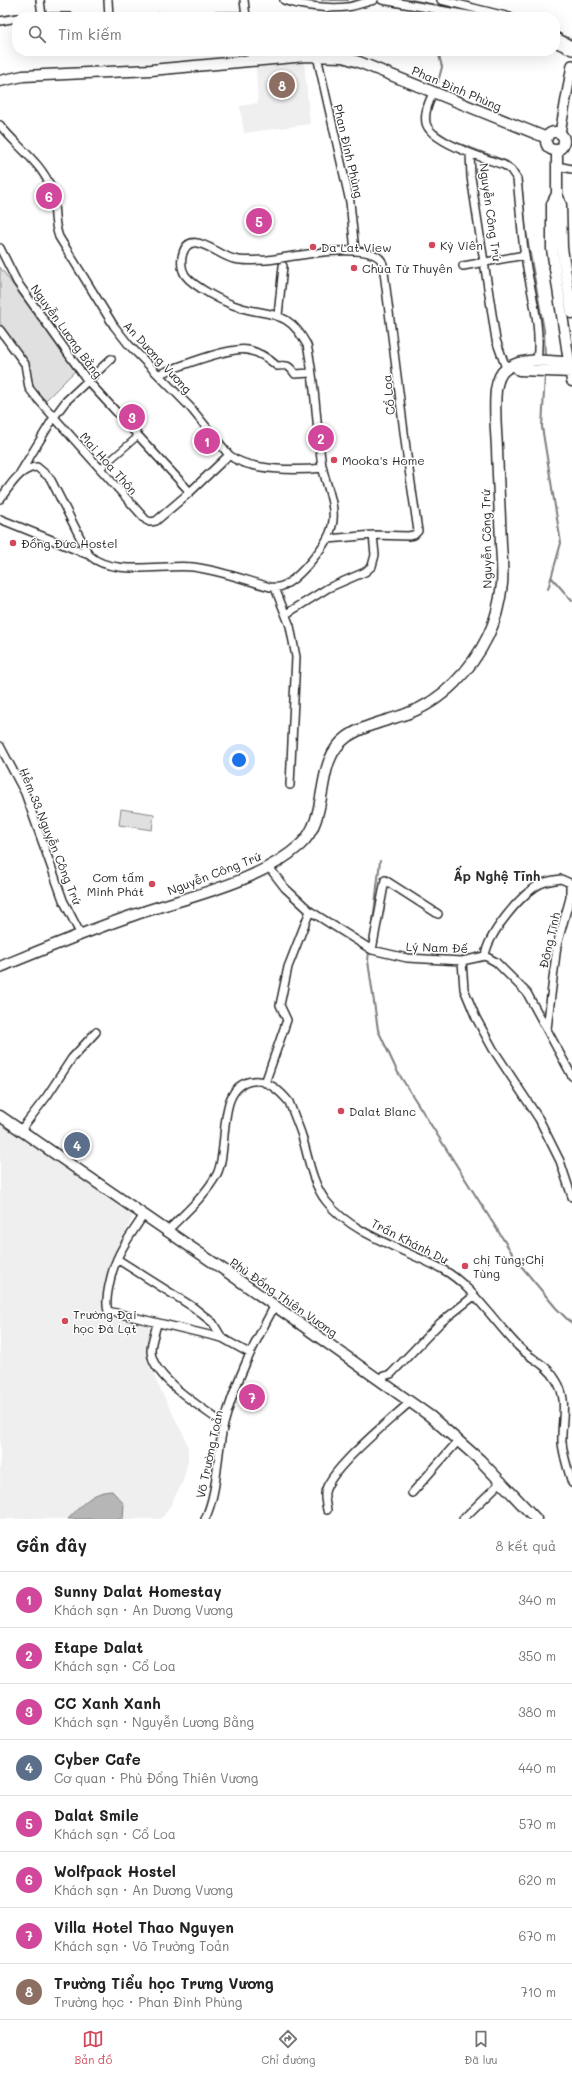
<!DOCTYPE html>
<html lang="vi">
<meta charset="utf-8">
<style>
:root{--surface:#fff;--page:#f6f6f6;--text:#222;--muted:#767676;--line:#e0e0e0;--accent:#d1495b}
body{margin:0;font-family:Mali,sans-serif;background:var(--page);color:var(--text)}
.you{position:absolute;left:239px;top:760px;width:14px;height:14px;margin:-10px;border:3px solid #fff;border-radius:50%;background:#1a73e8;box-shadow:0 0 0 6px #1a73e833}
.badge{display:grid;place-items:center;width:26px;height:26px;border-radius:50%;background:var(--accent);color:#fff;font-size:13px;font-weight:700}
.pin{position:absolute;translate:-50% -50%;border:2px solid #fff;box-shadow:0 1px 4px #0006}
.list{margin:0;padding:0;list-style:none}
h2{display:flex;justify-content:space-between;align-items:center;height:52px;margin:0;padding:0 16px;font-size:17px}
h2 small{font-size:13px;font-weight:400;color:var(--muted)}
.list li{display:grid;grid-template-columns:26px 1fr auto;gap:12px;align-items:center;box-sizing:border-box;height:56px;padding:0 16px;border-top:1px solid var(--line)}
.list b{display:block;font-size:15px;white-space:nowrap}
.list p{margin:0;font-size:13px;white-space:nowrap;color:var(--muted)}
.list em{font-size:13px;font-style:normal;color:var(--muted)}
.icon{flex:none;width:22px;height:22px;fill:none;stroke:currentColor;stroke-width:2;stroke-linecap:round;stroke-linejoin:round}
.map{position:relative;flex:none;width:572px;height:1519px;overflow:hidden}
.search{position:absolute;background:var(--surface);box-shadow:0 4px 16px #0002;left:12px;right:12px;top:12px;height:44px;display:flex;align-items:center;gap:10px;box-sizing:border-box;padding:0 14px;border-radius:16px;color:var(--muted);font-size:15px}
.sheet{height:500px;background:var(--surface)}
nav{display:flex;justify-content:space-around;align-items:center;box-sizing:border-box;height:56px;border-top:1px solid var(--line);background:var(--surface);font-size:11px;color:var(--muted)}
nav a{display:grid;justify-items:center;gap:2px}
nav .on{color:var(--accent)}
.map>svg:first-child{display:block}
.built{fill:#efefef}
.green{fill:#e0e0e0;stroke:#868686}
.water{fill:#b6b6b6;stroke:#7e7e7e}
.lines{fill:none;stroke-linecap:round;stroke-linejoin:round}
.stream{stroke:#7e7e7e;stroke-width:2}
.pedestrian-casing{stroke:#2b2b2b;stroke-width:8}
.minor-casing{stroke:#2b2b2b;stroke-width:10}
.tertiary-casing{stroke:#2b2b2b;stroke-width:12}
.secondary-casing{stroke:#2b2b2b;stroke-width:13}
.pedestrian{stroke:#fff;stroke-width:5.5}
.minor{stroke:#fff;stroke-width:7}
.tertiary{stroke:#fff;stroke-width:9}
.secondary{stroke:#fff;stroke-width:10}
.poi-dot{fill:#d1495b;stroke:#fff;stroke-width:1.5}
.labels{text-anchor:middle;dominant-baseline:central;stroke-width:3;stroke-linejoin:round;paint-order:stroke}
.street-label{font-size:12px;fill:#2b2b2b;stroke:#fff}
.poi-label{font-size:12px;fill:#2b2b2b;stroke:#fff;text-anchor:start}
.neighbourhood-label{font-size:13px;font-weight:bold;fill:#2b2b2b;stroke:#fff}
</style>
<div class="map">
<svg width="572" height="1519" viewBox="0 0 572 1519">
<rect width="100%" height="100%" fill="#fff"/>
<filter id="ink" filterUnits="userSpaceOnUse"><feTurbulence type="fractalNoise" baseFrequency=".025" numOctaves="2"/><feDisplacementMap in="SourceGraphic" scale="8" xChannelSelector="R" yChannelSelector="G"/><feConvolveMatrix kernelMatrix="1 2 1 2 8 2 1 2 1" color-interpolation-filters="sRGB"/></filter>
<g filter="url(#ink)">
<path class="built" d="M 304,63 L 310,124 L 244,133 L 240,106 L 258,103 L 256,67 Z
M 0,1122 L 132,1213 L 132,1218 L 113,1259 L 102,1304 L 103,1312 L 108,1315 L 150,1327 L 147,1347 L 148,1358 L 156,1381 L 185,1438 L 188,1449 L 188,1461 L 183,1481 L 169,1508 L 161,1519 L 0,1519 Z"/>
<path class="green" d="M 0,267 L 75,371 L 45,401 L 33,386 L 28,362 L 0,323 Z
M 121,809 L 154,814 L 152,830 L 119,825 Z"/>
<path class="water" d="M 112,1491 L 124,1504 L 123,1519 L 68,1519 C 82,1505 91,1492 112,1491 Z"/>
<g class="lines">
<path class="stream" d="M 322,0 L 348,0
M 412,0 L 469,12
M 481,14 L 494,17
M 443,17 L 444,14
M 438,82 L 442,67 L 438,51
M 429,114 L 434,100
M 432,128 L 452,141 L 508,162 L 516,170 L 521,179 L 526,232 L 544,330 L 545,357
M 545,374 L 542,427 L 561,543 L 548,589
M 552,578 L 572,601
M 371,939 L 380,861
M 369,951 L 368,961 L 378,1030 L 397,1071 L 517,1261 L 556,1308 L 572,1324"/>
<defs>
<path id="pedestrian" d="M 100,469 L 138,436"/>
<path id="minor" d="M 40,0 L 42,16
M 108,0 L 109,17
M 244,0 L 246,17
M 284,0 C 299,6 330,9 347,7 C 356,6 365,2 374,0
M 382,0 L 480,17
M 441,0 L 510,17
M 27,17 L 71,17
M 160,17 L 246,16
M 0,21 L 17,18
M 555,36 L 572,45
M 555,43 L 572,51
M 251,51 L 252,62
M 317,56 L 350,202 L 355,251
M 433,93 C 429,102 424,112 426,123 C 430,142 486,159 504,165 L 511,170 L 517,179 C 520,205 521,231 525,256 C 530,291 542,325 537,360
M 0,125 C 15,145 42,163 51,188 C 57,204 52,219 59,237 L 114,326 L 129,345 L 190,407 L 229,455 C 248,471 298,471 323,468
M 470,153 L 471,177 L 496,340 L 506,368
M 557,166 L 572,169
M 0,248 L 17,282 L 87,380 L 190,492
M 463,266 L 525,255
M 278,316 L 283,266
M 0,330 L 25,364 L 29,388 L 36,397 L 146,520 L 150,522 L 156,521 L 190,492 L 229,455
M 159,374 C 178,367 230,346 248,350 C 259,352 268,358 277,366 C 287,365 289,365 295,374 L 311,373
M 20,473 L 54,417 L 66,401 L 111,359
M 0,499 C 10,487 19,468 37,467 L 50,478 L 89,555 C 112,577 163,564 193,567 C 219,570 245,580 270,587 C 274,587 278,588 282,586 C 298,580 329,543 332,526 C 337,507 326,485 322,466 C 316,426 316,385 307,345 C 301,335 296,326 286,320 C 271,311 255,313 239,307 C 225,303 194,287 185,275 C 182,270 181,263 182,257 C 188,225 218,256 234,259 C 244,262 256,260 267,260 C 288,258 376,238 383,264 L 407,456 L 418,531 L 414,535 L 408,536 L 373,535 L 328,539
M 0,519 L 89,555
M 275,588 L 290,626 L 296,657 L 290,785
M 286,614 L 328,588 L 365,572 L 372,566 L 375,555 L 373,535
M 0,746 L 25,793 L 63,900 L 81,935
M 268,866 L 285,888 L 310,911 L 372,950 L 407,958 L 462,961 L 485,956 L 496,962 L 527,993 L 572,1076
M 372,950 L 385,880 L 438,914
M 485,956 C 488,934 520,895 540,884 C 546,881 554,880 561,879 L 570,883 L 570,898 L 557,945 L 547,1029
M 462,961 L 464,989 L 476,1018 L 493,1049 L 539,1119 L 560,1161 L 572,1197
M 265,1083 L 287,1020 L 280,1005 L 288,967 L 310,911
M 20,1131 L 47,1096 L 72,1058 L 96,1032
M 143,1216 C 135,1229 123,1244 117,1259 C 112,1270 104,1300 108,1311 L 222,1338 L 249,1353
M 167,1231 C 184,1214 206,1195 217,1174 C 230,1148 215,1085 253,1081 C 267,1079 281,1092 289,1102 C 293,1112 297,1122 301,1133 C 308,1154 311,1182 326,1201 C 351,1234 406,1250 442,1269 C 472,1285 494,1322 518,1346 C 530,1359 547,1364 556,1380 C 569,1400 561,1420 562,1442 C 563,1455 568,1470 572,1483
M 117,1259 L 193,1307 L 213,1323 L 222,1338
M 157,1324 C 155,1333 151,1342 151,1351 C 152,1378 204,1409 224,1424
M 377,1378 L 391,1374 L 440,1323 L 474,1296
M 412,1493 L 459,1440
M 327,1510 C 326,1503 323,1495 326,1489 C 335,1465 389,1421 410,1402
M 205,1519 C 219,1489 216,1455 224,1424 C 235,1382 254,1344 274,1307
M 463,1519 L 502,1481"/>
<path id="tertiary" d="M 560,133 L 572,65"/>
<path id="secondary" d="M 0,81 L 23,76 L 151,70 L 306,56 L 343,57 L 359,62 L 547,138
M546 141a9 9 0 1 1 18 0a9 9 0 1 1-18 0Z
M 557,150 L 557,194 L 561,205 L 562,248 L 572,313
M 557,194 L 552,204 L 552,249 L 572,381
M 515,366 L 519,370 L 572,372
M 0,967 C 44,949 87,931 131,916 C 185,897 257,884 300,845 C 332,816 312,762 347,737 C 364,725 387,721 406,714 C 442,702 472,669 488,636 C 496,620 500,601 502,584 C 503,572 502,558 501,545 C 500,513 498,481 497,448 C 496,429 494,409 496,390 C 497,383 500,373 506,369 C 525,356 550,361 572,363
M 0,1116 L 230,1274 L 430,1416 L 480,1460 L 536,1519"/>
</defs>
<use href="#pedestrian" class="pedestrian-casing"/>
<use href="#minor" class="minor-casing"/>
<use href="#tertiary" class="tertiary-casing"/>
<use href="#secondary" class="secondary-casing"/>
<use href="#pedestrian" class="pedestrian"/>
<use href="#minor" class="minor"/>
<use href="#tertiary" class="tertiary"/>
<use href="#secondary" class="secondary"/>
</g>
</g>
<g class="poi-dot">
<circle cx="432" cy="245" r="4"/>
<circle cx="313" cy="247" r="4"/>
<circle cx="354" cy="268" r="4"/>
<circle cx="334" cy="460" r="4"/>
<circle cx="13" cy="543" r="4"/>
<circle cx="152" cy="884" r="4"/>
<circle cx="341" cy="1111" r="4"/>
<circle cx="465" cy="1266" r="4"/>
<circle cx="65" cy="1321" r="4"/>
</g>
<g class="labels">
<g class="street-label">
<text transform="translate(457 88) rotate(23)">Phan Đình Phùng</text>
<text transform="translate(349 151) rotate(77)">Phan Đinh Phùng</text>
<text transform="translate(491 212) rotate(82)">Nguyễn Công Trứ</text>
<text transform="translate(67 331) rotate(54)">Nguyễn Lương Bằng</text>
<text transform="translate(158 357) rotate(47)">An Dương Vương</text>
<text transform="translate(388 395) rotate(-96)">Cổ Loa</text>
<text transform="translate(109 463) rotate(48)">Mai Hoa Thôn</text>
<text transform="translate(486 539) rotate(-91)">Nguyễn Công Trứ</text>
<text transform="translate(51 836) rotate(68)">Hẻm 33 Nguyễn Công Trứ</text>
<text transform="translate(214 873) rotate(-21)">Nguyễn Công Trứ</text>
<text transform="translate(549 940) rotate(-77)">Đông Tĩnh</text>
<text transform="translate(437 947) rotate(2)">Lý Nam Đế</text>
<text transform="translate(410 1241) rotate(27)">Trần Khánh Dư</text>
<text transform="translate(284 1297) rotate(35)">Phù Đổng Thiên Vương</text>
<text transform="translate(209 1454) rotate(-78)">Võ Trường Toản</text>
</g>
<g class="poi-label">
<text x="440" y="245">Kỳ Viên</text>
<text x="321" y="247">Da Lat View</text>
<text x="362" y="268">Chùa Từ Thuyên</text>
<text x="342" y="460">Mooka's Home</text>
<text x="21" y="543">Đồng Đức Hostel</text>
<text x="144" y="877" text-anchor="end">Cơm tấm<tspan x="144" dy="14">Minh Phát</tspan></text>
<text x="349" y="1111">Dalat Blanc</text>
<text x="473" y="1259">chị Tùng;Chị<tspan x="473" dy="14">Tùng</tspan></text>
<text x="73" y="1314">Trường Đại<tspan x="73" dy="14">học Đà Lạt</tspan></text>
</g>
<g class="neighbourhood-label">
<text x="497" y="875">Ấp Nghệ Tĩnh</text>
</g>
</g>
</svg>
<div class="you"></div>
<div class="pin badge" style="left:207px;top:441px;background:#d1479c">1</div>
<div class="pin badge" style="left:321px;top:438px;background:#d1479c">2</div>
<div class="pin badge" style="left:132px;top:417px;background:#d1479c">3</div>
<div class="pin badge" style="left:77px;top:1145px;background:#5c6f8a">4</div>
<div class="pin badge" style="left:259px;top:221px;background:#d1479c">5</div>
<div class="pin badge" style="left:49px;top:196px;background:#d1479c">6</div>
<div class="pin badge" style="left:252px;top:1397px;background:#d1479c">7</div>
<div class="pin badge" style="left:282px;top:85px;background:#8d6e63">8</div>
<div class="search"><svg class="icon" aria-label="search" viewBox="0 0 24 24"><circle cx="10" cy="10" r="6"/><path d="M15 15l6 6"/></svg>Tìm kiếm</div>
</div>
<section class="sheet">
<h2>Gần đây<small>8 kết quả</small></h2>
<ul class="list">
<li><span class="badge" style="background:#d1479c">1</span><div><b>Sunny Dalat Homestay</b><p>Khách sạn · An Dương Vương</p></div><em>340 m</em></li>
<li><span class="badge" style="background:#d1479c">2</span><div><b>Etape Dalat</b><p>Khách sạn · Cổ Loa</p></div><em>350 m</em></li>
<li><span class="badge" style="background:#d1479c">3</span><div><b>CC Xanh Xanh</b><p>Khách sạn · Nguyễn Lương Bằng</p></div><em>380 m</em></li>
<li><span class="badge" style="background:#5c6f8a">4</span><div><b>Cyber Cafe</b><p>Cơ quan · Phù Đổng Thiên Vương</p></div><em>440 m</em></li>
<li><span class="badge" style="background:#d1479c">5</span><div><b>Dalat Smile</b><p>Khách sạn · Cổ Loa</p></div><em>570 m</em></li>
<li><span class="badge" style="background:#d1479c">6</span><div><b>Wolfpack Hostel</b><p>Khách sạn · An Dương Vương</p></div><em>620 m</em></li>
<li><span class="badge" style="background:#d1479c">7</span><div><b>Villa Hotel Thao Nguyen</b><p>Khách sạn · Võ Trường Toản</p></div><em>670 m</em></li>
<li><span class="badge" style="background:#8d6e63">8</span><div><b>Trường Tiểu học Trưng Vương</b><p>Trường học · Phan Đình Phùng</p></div><em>710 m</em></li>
</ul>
</section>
<nav>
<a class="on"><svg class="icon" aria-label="map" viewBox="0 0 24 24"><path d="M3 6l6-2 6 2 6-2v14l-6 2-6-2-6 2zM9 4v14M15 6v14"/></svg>Bản đồ</a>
<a><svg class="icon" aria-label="directions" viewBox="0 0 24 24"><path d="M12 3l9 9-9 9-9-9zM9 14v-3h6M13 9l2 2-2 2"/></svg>Chỉ đường</a>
<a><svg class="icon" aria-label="saved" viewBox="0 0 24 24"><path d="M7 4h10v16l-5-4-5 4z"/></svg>Đã lưu</a>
</nav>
